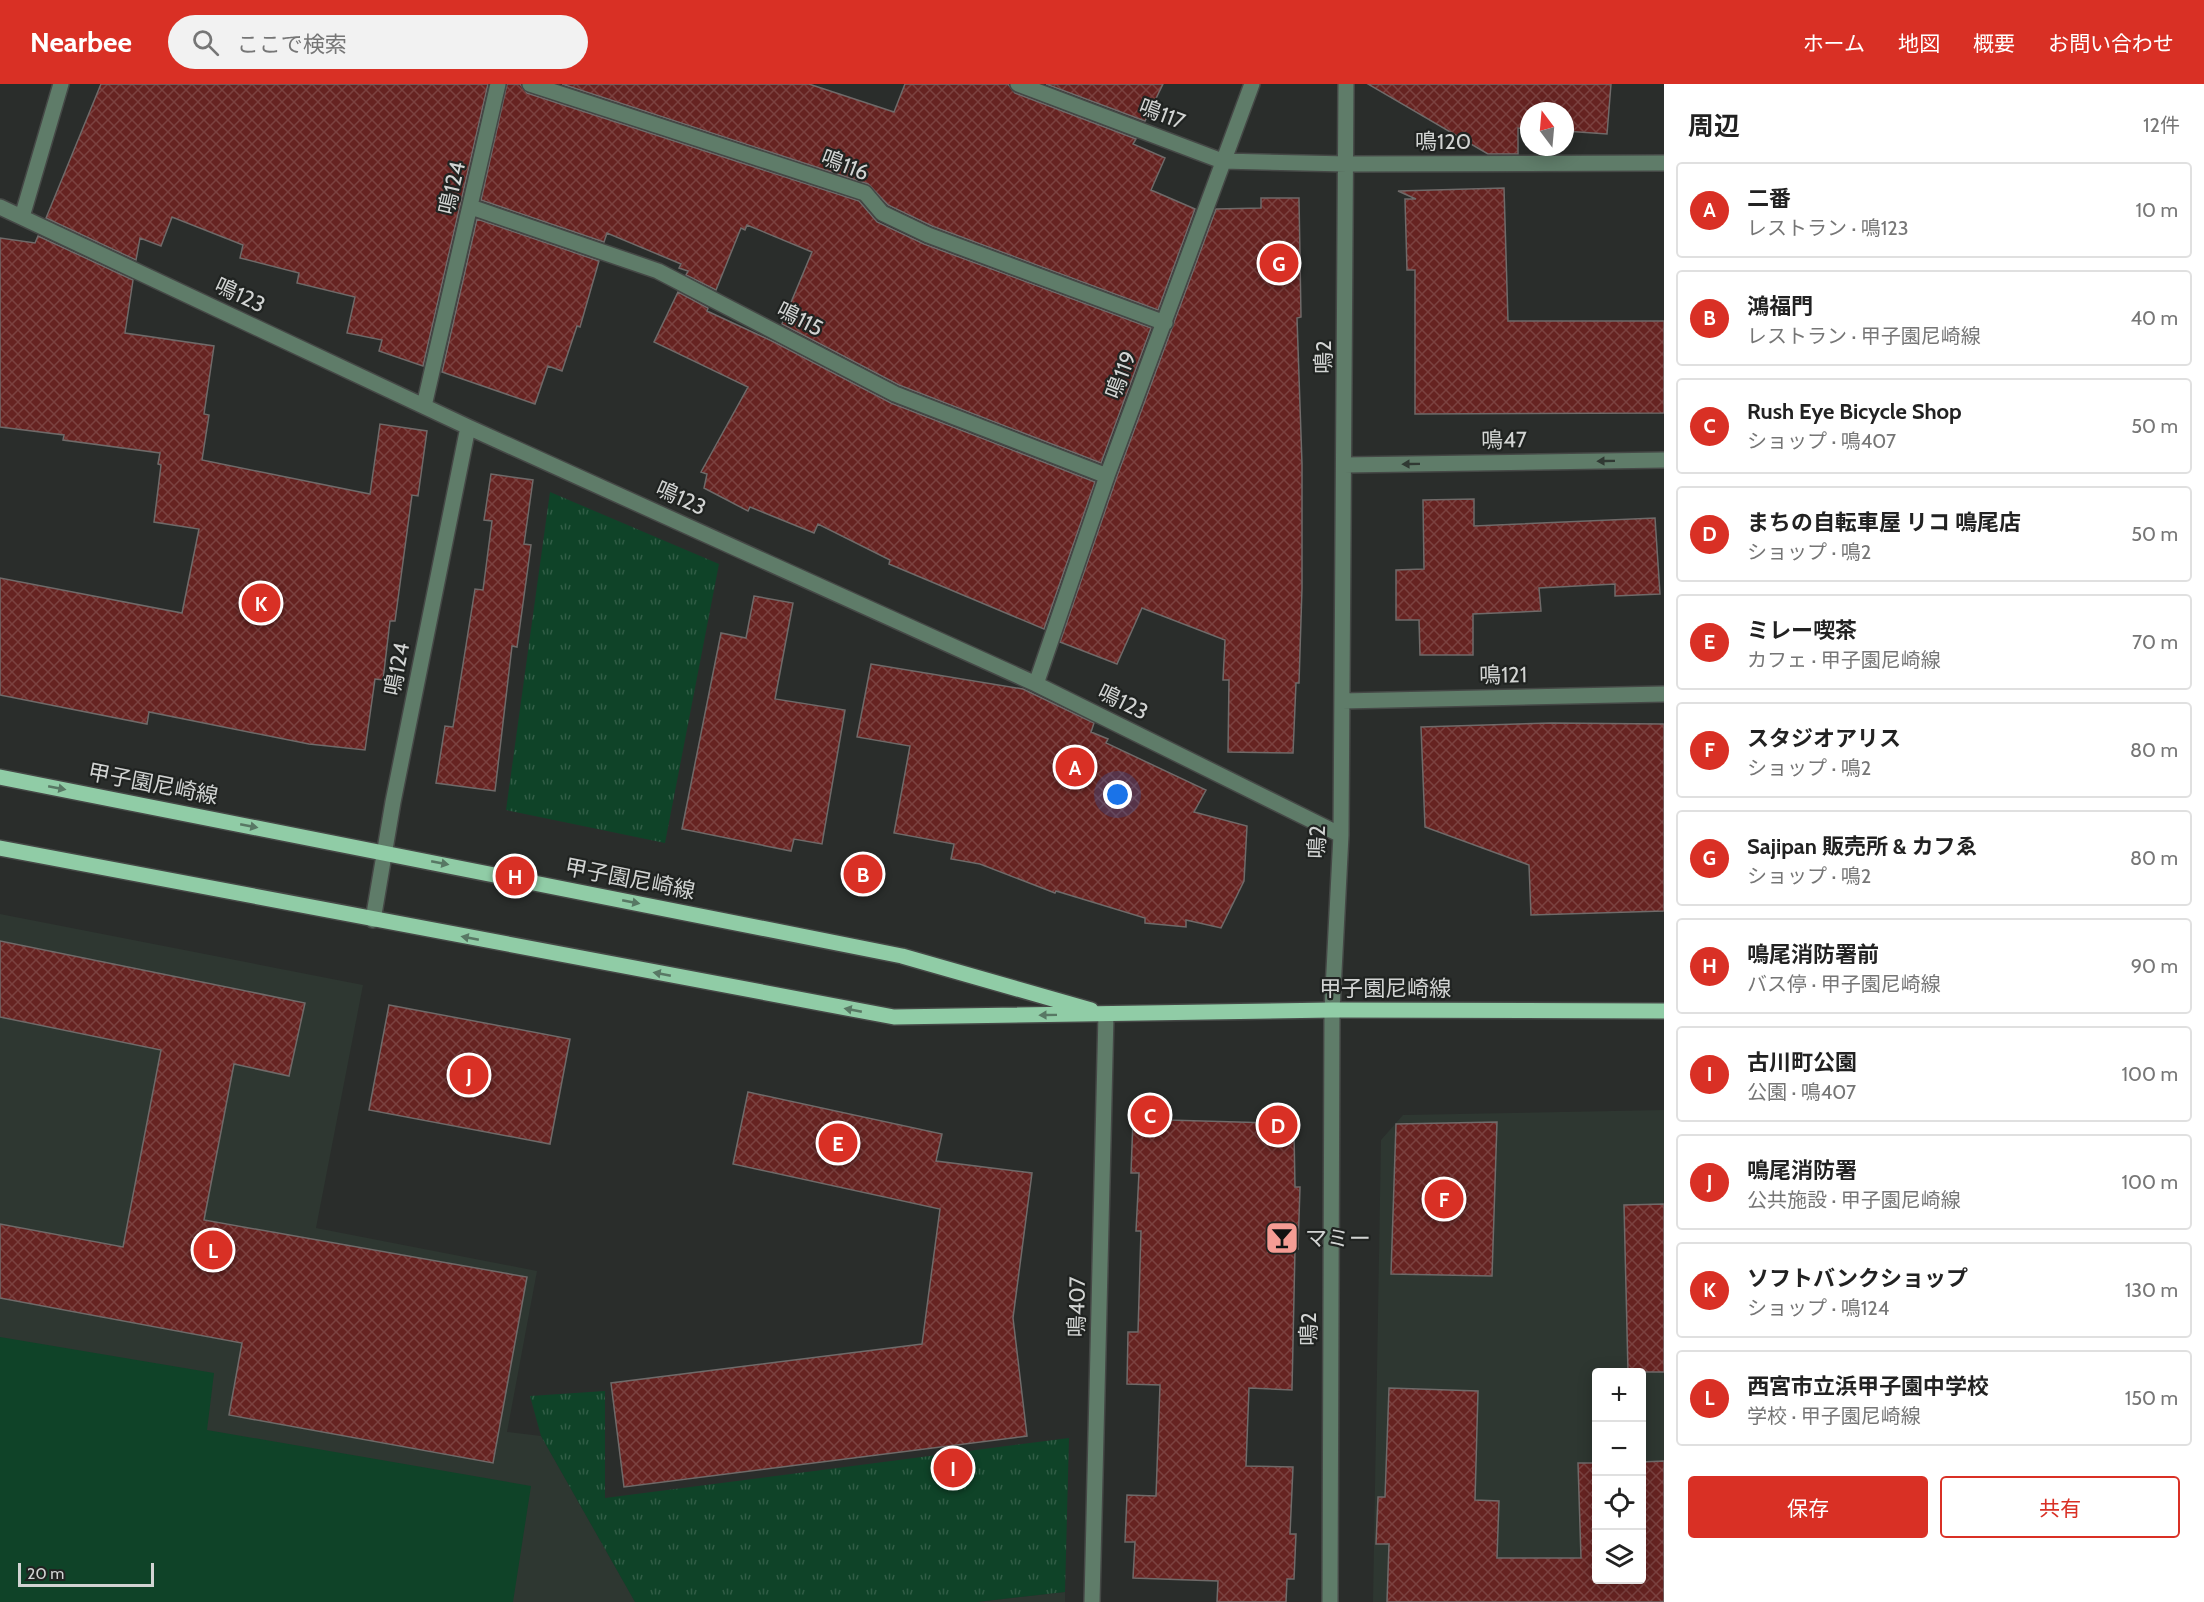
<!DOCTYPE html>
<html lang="ja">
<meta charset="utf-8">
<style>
:root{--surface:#fff;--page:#f2f2f2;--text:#222;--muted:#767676;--line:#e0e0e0;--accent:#d93025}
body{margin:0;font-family:Cabin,"Noto Sans JP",sans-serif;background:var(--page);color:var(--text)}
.controls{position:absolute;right:18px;bottom:18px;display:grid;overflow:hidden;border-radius:6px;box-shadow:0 3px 15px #0003}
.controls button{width:54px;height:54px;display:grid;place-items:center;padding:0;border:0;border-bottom:2px solid var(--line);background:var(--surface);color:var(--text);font:30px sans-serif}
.compass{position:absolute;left:1520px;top:18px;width:54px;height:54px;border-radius:50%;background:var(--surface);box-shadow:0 3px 15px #0003;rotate:344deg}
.scale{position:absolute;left:18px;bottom:15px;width:136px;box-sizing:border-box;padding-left:6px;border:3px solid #d2d4d3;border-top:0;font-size:16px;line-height:21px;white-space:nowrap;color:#d2d4d3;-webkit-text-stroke:4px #202321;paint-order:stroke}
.you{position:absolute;left:1118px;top:711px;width:21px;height:21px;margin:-15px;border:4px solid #fff;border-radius:50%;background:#1a73e8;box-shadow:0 0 0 9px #1a73e833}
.badge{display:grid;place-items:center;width:39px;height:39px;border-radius:50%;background:var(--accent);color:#fff;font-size:20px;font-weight:700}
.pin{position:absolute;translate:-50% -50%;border:3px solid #fff;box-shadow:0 2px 6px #0006}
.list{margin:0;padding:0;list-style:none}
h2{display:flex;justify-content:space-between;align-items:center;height:78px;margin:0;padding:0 24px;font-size:26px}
h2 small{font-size:20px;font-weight:400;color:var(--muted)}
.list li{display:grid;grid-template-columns:39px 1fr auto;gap:18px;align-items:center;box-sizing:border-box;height:96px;margin:0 12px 12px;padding:0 12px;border:2px solid var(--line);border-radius:6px}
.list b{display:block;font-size:22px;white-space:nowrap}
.list p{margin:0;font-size:20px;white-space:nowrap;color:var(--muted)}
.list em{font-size:20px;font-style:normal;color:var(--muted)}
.actions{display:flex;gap:12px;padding:18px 24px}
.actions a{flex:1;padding:14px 0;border:2px solid var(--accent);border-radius:6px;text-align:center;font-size:21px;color:var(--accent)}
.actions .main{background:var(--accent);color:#fff}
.icon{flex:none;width:33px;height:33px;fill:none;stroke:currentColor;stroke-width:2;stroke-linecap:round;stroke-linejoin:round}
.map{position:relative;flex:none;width:1664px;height:1518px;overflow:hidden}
header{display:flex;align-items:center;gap:36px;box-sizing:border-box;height:84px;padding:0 30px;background:var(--accent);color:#fff}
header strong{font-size:28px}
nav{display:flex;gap:33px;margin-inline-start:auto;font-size:21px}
.search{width:420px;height:54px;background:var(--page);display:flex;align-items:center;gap:15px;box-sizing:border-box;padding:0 21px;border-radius:33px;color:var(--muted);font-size:22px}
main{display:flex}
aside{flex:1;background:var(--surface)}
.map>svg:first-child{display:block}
.built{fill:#2e3731;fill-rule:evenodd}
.park{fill:url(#park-tufts)}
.garden{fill:#0f4328}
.building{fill:url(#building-cross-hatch);stroke:#6f6a69;stroke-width:1.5}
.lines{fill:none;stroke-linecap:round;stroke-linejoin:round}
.minor-casing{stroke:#454846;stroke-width:18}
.major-casing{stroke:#454846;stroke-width:18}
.minor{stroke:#5f7c69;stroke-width:15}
.major{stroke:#90cca6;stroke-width:15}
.oneway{fill:#303933}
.oneway2{fill:#587864}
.labels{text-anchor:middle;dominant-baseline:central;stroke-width:4.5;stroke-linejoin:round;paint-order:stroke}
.street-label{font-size:22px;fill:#d2d4d3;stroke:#202321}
.poi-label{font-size:22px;fill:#d2d4d3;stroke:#202321;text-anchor:start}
</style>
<header>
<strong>Nearbee</strong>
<div class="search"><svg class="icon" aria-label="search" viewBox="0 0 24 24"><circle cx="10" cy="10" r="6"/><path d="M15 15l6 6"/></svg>ここで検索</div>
<nav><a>ホーム</a><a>地図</a><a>概要</a><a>お問い合わせ</a></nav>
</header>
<main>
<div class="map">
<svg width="1664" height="1518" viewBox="0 0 1664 1518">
<defs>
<pattern id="park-tufts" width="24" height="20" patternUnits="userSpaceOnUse" patternTransform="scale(1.5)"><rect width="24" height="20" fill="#0f4328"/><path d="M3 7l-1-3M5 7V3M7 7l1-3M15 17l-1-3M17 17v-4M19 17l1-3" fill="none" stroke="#315d46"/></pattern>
<pattern id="building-cross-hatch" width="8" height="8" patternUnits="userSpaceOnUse" patternTransform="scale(1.5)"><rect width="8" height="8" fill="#662321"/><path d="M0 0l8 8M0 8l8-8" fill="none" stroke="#7b4240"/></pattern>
</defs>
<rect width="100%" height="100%" fill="#2a2d2b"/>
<path class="built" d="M 0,830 L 363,901 L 316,1144 L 537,1187 L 507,1348 L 541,1352 L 635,1518 L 0,1518 Z
M 1664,1026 L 1664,1518 L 1373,1518 L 1381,1056 L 1403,1031 ZM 1596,1288 L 1642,1288 L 1642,1496 L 1596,1496 Z
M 1065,1508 L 1065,1518 L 977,1518 Z"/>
<path class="park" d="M 550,408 L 719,480 L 665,759 L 506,726 Z
M 605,1307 L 605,1414 L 1069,1354 L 1065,1508 L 977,1518 L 635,1518 L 541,1352 L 530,1312 Z"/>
<path class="garden" d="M 0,1253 L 214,1289 L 207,1346 L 531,1402 L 513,1518 L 0,1518 Z"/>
<path class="building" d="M 101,0 L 488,0 L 423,282 L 379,267 L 382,256 L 347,249 L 355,213 L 297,199 L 299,189 L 240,174 L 243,161 L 172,133 L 161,162 L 140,154 L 136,176 L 46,134 Z
M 507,0 L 520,0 L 527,9 L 859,117 L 877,138 L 924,160 L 1151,244 L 1101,379 L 899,301 L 782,240 L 812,168 L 747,141 L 745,146 L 741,144 L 716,206 L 686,191 L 688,187 L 679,184 L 681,180 L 607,149 L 604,158 L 481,116 Z
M 562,0 L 809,0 L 894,28 L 905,0 L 1008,0 L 1015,9 L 1136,55 L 1133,60 L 1165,74 L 1151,106 L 1195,125 L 1158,226 L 932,142 L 888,121 L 868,100 Z
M 1046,0 L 1163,0 L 1145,37 Z
M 1368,0 L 1611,0 L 1607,50 L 1565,47 L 1565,27 L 1529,27 L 1529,45 L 1518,44 L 1518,70 L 1488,70 Z
M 1504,104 L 1508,237 L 1664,237 L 1664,329 L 1415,330 L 1415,186 L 1407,186 L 1405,115 L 1416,115 L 1398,107 Z
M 1261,114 L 1299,114 L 1301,233 L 1297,234 L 1302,380 L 1302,504 L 1299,599 L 1296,599 L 1293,669 L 1228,668 L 1229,596 L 1223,596 L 1225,556 L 1142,524 L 1117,580 L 1060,558 L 1116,395 L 1216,125 L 1261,124 Z
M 477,135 L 599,177 L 580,243 L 577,242 L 562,287 L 548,282 L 535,320 L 442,288 Z
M 38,152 L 133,196 L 125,249 L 214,262 L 204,330 L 209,331 L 202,376 L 370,410 L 380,340 L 427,347 L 418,412 L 412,411 L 395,537 L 390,537 L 383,596 L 375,595 L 365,666 L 309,660 L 149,628 L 147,640 L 0,611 L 0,494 L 182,529 L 199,445 L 154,438 L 161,381 L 158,380 L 160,369 L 63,356 L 64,351 L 0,343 L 0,154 L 35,159 Z
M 678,208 L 708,224 L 707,227 L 774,258 L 891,319 L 1095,398 L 1044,545 L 889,480 L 890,476 L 818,440 L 814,449 L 750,423 L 748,427 L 704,404 L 707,390 L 701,388 L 748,303 L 654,258 Z
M 491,390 L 533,396 L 524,460 L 531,461 L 517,563 L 512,562 L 495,707 L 436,699 L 445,642 L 453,643 L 475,505 L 483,506 L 492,437 L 484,436 Z
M 1474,415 L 1474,442 L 1655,434 L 1660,510 L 1615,512 L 1615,500 L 1539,504 L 1541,527 L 1473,530 L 1473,571 L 1420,571 L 1419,536 L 1396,536 L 1396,486 L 1424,485 L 1423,416 Z
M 754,512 L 793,519 L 775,615 L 845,626 L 822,760 L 794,755 L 791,767 L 682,745 L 721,549 L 746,554 Z
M 871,580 L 1023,605 L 1094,639 L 1091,648 L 1108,655 L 1106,659 L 1206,706 L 1194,728 L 1247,742 L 1244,797 L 1221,844 L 1186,836 L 1186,843 L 1145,839 L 1145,834 L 1056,807 L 1055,809 L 980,780 L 951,775 L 954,760 L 894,749 L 910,662 L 857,653 Z
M 1551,639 L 1664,640 L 1664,827 L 1531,831 L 1529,781 L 1425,743 L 1421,643 Z
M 0,857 L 305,919 L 289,992 L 234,980 L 204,1136 L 527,1193 L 493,1379 L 229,1331 L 242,1259 L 0,1214 L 0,1140 L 123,1163 L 161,966 L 0,933 Z
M 389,921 L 570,955 L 550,1060 L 369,1026 Z
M 748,1008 L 942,1050 L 936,1077 L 1032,1089 L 1013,1234 L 1027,1352 L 624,1403 L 611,1299 L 922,1260 L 940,1125 L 733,1080 Z
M 1133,1035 L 1272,1039 L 1294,1049 L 1295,1103 L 1300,1103 L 1298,1165 L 1295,1165 L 1292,1306 L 1249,1304 L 1246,1382 L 1293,1383 L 1290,1450 L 1296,1450 L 1294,1495 L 1287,1495 L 1286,1518 L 1217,1518 L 1218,1497 L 1133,1494 L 1135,1458 L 1125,1458 L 1127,1411 L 1156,1412 L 1160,1301 L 1127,1300 L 1128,1248 L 1138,1248 L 1141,1147 L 1136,1147 L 1139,1089 L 1131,1089 Z
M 1497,1038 L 1492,1192 L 1391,1190 L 1396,1040 Z
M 1664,1120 L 1664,1288 L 1628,1288 L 1624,1121 Z
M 1389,1304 L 1478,1307 L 1475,1416 L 1499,1417 L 1497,1474 L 1581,1474 L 1578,1379 L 1596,1379 L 1596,1496 L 1641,1496 L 1641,1378 L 1664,1377 L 1664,1518 L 1387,1518 L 1389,1460 L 1376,1460 L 1378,1413 L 1385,1413 Z"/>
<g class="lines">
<defs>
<path id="minor" d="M 530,0 L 865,109 L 882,129 L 928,151 L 1165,239
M 1018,0 L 1222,77 L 1347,80 L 1664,79
M 0,123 L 468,343 L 1036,600 L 1341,751
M 471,123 L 658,187 L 895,310 L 1107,392
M 22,133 L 61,0
M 424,322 L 498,0
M 1344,381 L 1664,376
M 1036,600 L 1107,392 L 1252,0
M 1342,617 L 1664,610
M 373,836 L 393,718 L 468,343
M 1092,1518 L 1106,930
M 1330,1518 L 1332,926 L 1341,751 L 1346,0"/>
<path id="major" d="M 0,693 L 902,872 L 1091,926
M 0,764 L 894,933 L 1332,926 L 1664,927"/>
</defs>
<use href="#minor" class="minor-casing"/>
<use href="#major" class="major-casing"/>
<use href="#minor" class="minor"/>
<use href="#major" class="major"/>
</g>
<defs><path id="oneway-solid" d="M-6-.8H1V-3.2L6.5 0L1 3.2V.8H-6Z" transform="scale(1.5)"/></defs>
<g class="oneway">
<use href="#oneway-solid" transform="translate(1606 377) rotate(179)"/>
<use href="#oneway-solid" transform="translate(1411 380) rotate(179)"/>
</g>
<g class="oneway2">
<use href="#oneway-solid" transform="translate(57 704) rotate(11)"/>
<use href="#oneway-solid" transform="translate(249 742) rotate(11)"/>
<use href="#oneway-solid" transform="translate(440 779) rotate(11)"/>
<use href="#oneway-solid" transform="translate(631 818) rotate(11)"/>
<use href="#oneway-solid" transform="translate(470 854) rotate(-169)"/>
<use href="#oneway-solid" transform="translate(662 890) rotate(-169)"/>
<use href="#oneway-solid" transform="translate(853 926) rotate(-169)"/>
<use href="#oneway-solid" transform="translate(1048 931) rotate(179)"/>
</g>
<defs>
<symbol id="bar-square" viewBox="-11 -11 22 22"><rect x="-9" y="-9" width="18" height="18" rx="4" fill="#f59c94" stroke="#202321"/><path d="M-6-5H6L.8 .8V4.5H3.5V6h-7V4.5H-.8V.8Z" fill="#111"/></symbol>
</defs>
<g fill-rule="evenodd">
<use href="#bar-square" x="1263" y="1135" width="38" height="38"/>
</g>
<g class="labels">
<g class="street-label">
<text transform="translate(1162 30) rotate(21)">鳴117</text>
<text x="1443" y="57">鳴120</text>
<text transform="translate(845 81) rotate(21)">鳴116</text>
<text transform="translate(452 104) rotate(-77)">鳴124</text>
<text transform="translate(240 211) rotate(25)">鳴123</text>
<text transform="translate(800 235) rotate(27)">鳴115</text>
<text transform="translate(1323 273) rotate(-90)">鳴2</text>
<text transform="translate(1121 291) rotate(-69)">鳴119</text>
<text transform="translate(1504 356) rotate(-1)">鳴47</text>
<text transform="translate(681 414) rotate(24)">鳴123</text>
<text transform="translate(397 585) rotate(-79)">鳴124</text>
<text transform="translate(1503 591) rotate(-1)">鳴121</text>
<text transform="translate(1123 618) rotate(26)">鳴123</text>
<text transform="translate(153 700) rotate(11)">甲子園尼崎線</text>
<text transform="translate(1317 758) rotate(-88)">鳴2</text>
<text transform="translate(630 795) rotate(11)">甲子園尼崎線</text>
<text x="1385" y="904">甲子園尼崎線</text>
<text transform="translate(1077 1223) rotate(-89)">鳴407</text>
<text transform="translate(1308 1245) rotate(-90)">鳴2</text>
</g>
<g class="poi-label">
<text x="1305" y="1154">マミー</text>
</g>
</g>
</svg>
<div class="controls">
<button>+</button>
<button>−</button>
<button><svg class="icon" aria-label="locate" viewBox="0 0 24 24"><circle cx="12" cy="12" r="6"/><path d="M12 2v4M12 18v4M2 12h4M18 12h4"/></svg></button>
<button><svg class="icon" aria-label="layers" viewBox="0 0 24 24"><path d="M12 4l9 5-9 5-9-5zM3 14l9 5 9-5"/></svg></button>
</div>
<svg class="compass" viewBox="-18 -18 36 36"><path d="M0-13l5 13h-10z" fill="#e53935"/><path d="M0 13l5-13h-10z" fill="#767676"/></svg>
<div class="scale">20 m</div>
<div class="you"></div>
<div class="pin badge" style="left:1075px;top:683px">A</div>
<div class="pin badge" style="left:863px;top:790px">B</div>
<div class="pin badge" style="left:1150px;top:1031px">C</div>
<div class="pin badge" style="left:1278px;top:1041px">D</div>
<div class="pin badge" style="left:838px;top:1059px">E</div>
<div class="pin badge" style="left:1444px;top:1115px">F</div>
<div class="pin badge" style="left:1279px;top:179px">G</div>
<div class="pin badge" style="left:515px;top:792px">H</div>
<div class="pin badge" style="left:953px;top:1384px">I</div>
<div class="pin badge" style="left:469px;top:991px">J</div>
<div class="pin badge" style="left:261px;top:519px">K</div>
<div class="pin badge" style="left:213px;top:1166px">L</div>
</div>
<aside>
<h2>周辺<small>12件</small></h2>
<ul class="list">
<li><span class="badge">A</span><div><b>二番</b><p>レストラン · 鳴123</p></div><em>10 m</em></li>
<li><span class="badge">B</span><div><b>鴻福門</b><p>レストラン · 甲子園尼崎線</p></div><em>40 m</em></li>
<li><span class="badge">C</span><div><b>Rush Eye Bicycle Shop</b><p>ショップ · 鳴407</p></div><em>50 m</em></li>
<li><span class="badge">D</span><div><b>まちの自転車屋 リコ 鳴尾店</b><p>ショップ · 鳴2</p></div><em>50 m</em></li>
<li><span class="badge">E</span><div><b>ミレー喫茶</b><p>カフェ · 甲子園尼崎線</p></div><em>70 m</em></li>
<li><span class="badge">F</span><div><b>スタジオアリス</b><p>ショップ · 鳴2</p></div><em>80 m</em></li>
<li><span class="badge">G</span><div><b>Sajipan 販売所 &amp; カフゑ</b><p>ショップ · 鳴2</p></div><em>80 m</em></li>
<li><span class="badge">H</span><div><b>鳴尾消防署前</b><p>バス停 · 甲子園尼崎線</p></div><em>90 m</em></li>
<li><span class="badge">I</span><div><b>古川町公園</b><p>公園 · 鳴407</p></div><em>100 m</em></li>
<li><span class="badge">J</span><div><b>鳴尾消防署</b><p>公共施設 · 甲子園尼崎線</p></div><em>100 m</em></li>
<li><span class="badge">K</span><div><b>ソフトバンクショップ</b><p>ショップ · 鳴124</p></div><em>130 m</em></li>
<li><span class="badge">L</span><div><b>西宮市立浜甲子園中学校</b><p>学校 · 甲子園尼崎線</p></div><em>150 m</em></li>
</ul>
<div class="actions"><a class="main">保存</a><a>共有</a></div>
</aside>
</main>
